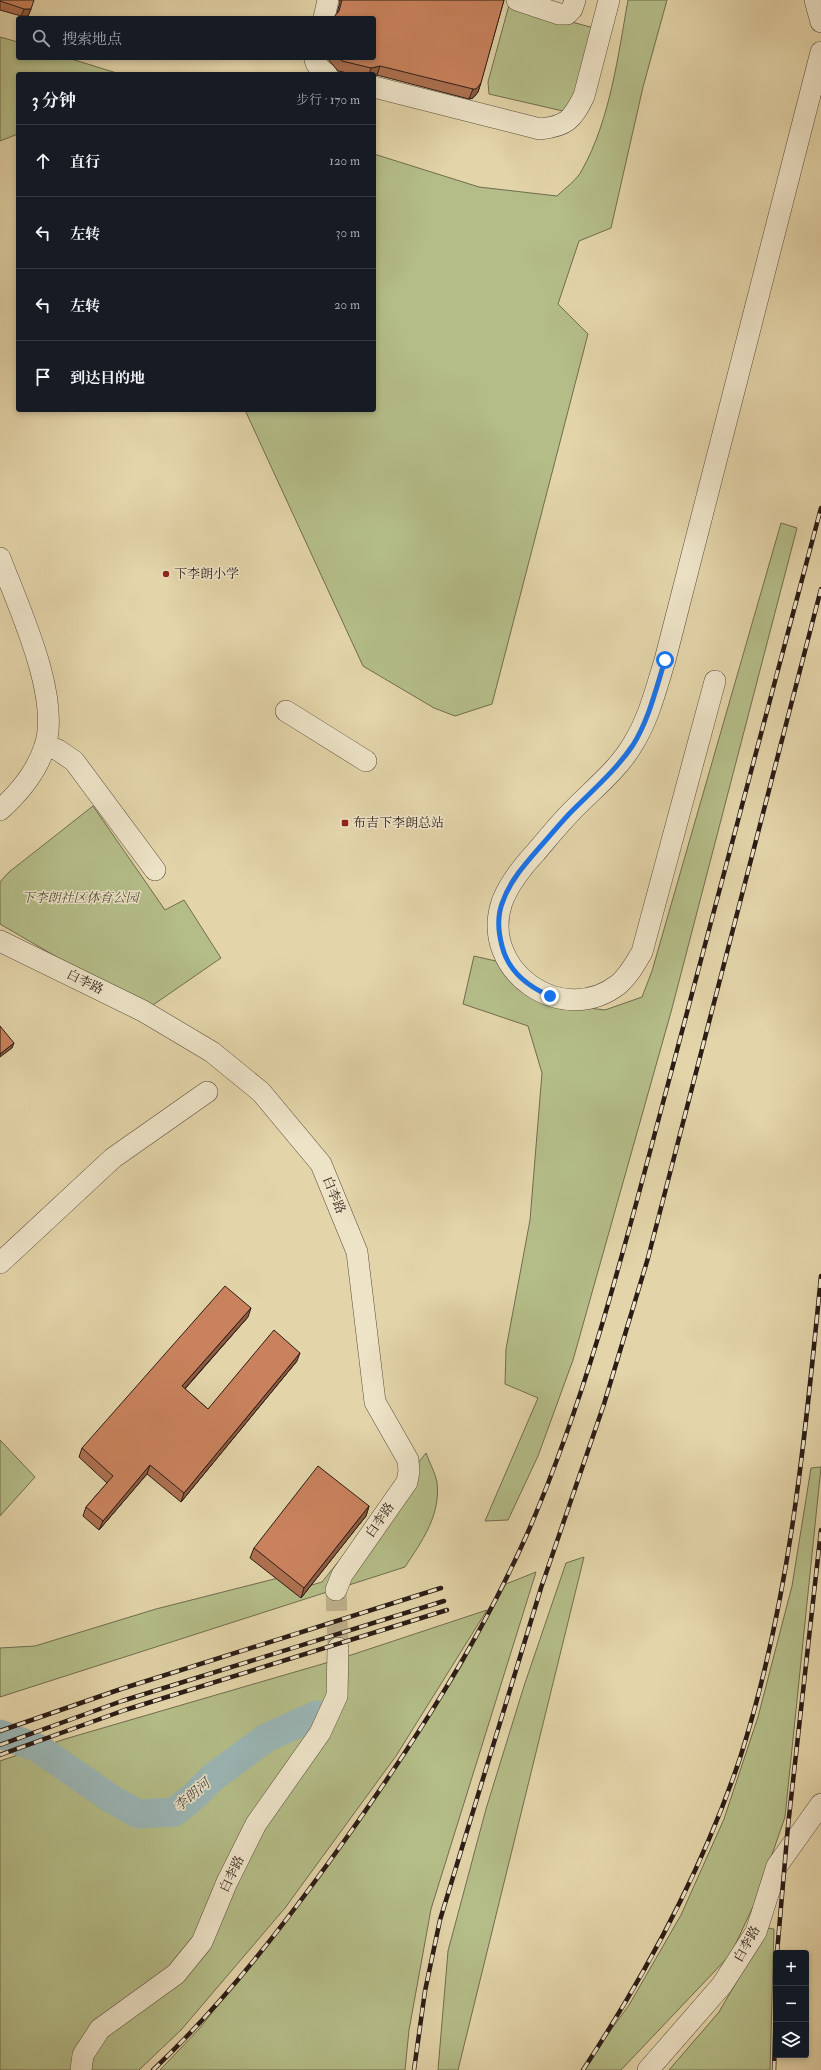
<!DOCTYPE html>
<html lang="zh">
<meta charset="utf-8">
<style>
:root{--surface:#171b24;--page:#242831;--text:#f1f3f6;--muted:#9ea1a6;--line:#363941}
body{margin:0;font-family:"IM FELL Double Pica","Noto Serif SC",serif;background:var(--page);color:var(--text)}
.controls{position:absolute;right:12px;bottom:12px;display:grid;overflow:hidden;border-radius:4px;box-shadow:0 2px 6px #0003}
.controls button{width:36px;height:36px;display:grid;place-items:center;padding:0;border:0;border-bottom:1px solid var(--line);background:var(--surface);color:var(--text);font:20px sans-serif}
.stop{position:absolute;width:12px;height:12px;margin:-9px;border:3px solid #1a73e8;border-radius:50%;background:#fff}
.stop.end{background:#1a73e8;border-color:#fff;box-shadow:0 1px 4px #0008}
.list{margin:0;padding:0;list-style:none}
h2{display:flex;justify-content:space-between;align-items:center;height:52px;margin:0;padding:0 16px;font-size:17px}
h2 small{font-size:13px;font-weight:400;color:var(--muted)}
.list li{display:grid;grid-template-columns:26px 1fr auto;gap:12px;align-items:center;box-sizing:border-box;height:72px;padding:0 16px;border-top:1px solid var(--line)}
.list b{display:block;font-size:15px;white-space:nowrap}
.list em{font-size:13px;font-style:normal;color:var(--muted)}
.icon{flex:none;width:22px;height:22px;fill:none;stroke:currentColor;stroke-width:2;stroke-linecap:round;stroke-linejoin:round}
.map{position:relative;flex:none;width:821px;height:2070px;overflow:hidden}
.search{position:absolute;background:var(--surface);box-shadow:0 2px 6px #0003;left:16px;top:16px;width:360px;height:44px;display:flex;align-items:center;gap:10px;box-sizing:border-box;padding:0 14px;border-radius:4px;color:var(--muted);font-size:15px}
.panel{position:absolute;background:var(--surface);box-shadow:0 2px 6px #0003;left:16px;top:72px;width:360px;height:340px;border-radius:4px}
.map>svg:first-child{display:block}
.green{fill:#b4bd88;stroke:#706c4f}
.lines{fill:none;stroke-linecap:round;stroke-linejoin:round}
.river{stroke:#9ab5b4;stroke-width:29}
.minor-tunnel{stroke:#beaf8c;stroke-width:21;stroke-dasharray:21 10;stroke-linecap:butt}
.minor-casing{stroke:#594a3b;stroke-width:22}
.minor{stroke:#ede3c7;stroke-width:21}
.rail-casing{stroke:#2b1c16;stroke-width:4.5}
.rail{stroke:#ede3c7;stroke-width:3;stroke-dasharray:9;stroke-linecap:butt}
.wall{fill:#ad7050;stroke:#2b1c16}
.shaded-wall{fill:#8d5b41;stroke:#2b1c16}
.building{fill:#c9825d;stroke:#2b1c16}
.route{stroke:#1a73e8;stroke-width:5}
.poi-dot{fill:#8f2418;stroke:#ede3c7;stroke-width:1.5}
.labels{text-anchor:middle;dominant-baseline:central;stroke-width:3;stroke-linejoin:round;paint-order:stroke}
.poi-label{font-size:13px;fill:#2b1c16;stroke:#ede3c7;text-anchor:start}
.park-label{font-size:13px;font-style:italic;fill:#544c38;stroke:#ede3c7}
.street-label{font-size:13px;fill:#2b1c16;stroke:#ede3c7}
.water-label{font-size:14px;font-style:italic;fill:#4c4a45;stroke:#ede3c7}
</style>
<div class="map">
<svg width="821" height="2070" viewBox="0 0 821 2070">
<rect width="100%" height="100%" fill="#e3d4a9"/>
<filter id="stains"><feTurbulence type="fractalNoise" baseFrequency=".005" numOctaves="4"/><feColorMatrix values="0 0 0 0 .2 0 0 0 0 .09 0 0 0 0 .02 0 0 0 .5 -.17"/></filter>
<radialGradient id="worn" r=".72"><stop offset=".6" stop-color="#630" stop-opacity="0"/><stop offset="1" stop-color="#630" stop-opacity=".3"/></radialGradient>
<path class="green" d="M 628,0 L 667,0 L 643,87 L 611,228 L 579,241 L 558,304 L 588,334 L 492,704 L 455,716 L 434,708 L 363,666 L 245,410 L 374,410 L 374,154 L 479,187 L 557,196 C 565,188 577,180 582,170 C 610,120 618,56 628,0 Z
M 509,5 L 594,28 L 575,99 L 563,111 L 489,94 L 488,82 Z
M 0,37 L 18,42 L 18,58 L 68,58 L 120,74 L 18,74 L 18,134 L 0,141 Z
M 781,523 L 797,528 L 671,1012 L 573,1360 L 538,1456 L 508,1520 L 485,1521 L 538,1398 L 505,1384 L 506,1349 L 530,1220 L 542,1073 L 528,1026 L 463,1004 L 474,956 L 500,962 L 549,1003 L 605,1010 L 642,997 L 652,971 Z
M 93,806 L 165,910 L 184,900 L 221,958 L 153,1005 L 74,967 L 0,924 L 0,882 L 9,872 Z
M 0,1440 L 35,1477 L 0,1516 Z
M 426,1453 C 429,1462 435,1472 437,1482 C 441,1515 422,1541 405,1567 L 0,1697 L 0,1648 L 35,1646 L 156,1609 L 286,1576 L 301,1588 L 322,1582 Z
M 821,1467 L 785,1817 L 757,1898 L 731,1954 L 621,2070 L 582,2070 L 629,2005 L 681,1915 L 724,1819 L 758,1717 L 792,1586 L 811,1468 Z
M 584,1557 L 458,2070 L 438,2070 L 448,1951 L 486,1809 L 524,1686 L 566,1563 Z
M 536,1572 L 431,1909 L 409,2030 L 405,2070 L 160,2070 L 199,2029 L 295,1910 L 406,1754 L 461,1667 L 506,1584 Z
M 487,1610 L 396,1756 L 285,1908 L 181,2030 L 139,2070 L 0,2070 L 0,1761 L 65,1739 L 336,1660 Z
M 768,1928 L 774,1929 L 770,2070 L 669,2070 L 719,2012 Z"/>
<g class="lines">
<path class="river" d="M 0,1734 L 38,1748 L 110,1798 L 138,1814 L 174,1812 L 192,1798 L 212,1778 L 266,1738 L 317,1715"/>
<path class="minor-tunnel" d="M 336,1590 L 338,1648"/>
<defs>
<path id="minor" d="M 517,0 L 559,14 L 567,14 L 572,9 L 575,0
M 815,0 L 821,22
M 324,18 L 328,0
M 315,58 C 315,65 321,70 327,74
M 374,87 L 540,129 C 567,126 572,120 584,96 L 609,0
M 0,558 C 18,606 61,696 45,746 C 37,771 19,793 0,810
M 715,681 L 642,952 C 635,964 629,975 619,984 C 562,1029 479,970 502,902 C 509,883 523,866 536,852 C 548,838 559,824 572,811 C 592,790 618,770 633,744 C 649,718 656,689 665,660 L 821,52
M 286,711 L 366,761
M 45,745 L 58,750 L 74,761 L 155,870
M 0,941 L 143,1011 L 212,1052 L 261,1092 L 321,1164 L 357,1252 L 375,1402 L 408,1460 L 409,1471 L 407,1482 L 342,1575 L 336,1590
M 0,1263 L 113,1158 L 207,1092
M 81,2070 L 83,2055 L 100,2029 L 176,1974 L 202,1942 L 227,1882 L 256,1824 L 320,1733 L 337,1696 L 338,1648
M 648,2070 L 722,1985 L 756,1932 L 777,1866 L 821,1804"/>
</defs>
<use href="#minor" class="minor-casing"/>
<use href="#minor" class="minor"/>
<defs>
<path id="rail" d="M 0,1731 L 121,1689 L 441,1588
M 0,1745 L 122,1701 L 444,1601
M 0,1755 L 125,1710 L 447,1610
M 777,1953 L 788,1826 L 821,1530
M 153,2070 C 227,2000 288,1920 347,1837 C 415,1741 480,1641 528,1532 C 592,1384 630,1225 672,1069 C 722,882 771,695 821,508
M 414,2070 L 425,1991 L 440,1920 L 541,1588 L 604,1404 L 648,1258 L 821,589
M 583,2070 C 647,1972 703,1869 740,1758 C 790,1602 805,1438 821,1276
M 774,2070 L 776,2002"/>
</defs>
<use href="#rail" class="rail-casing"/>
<use href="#rail" class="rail"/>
</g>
<path class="wall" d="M 0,0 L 31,9 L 28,16 L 21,16 L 0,10 Z
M 339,0 L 504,0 L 478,92 L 473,98 L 469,99 L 377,75 L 374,76 L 374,74 L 353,74 L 338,71 L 327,58 L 374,58 L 337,13 L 340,2 Z
M 248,1317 L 185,1389 L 208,1409 L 297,1361 L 181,1502 L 147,1474 L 99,1530 L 83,1516 L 86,1507 L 107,1483 L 79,1457 L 82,1448 Z
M 369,1506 L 366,1516 L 301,1598 L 250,1558 L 254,1548 Z"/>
<path class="shaded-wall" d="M 24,9 L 31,9 L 28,16 L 21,16 Z
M 380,66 L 377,75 L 374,76 L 374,74 L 369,74 L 371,68 Z
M 481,83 L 478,92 L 473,98 L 469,99 L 473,89 Z
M 14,1043 L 12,1048 L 0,1057 L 0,1054 Z
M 251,1308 L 248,1317 L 179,1395 L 182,1386 Z
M 300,1353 L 297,1361 L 181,1502 L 184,1493 Z
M 150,1465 L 147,1474 L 99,1530 L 103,1521 Z
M 369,1506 L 366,1516 L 301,1598 L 304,1588 Z"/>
<path class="building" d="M 0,0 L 34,0 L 31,9 L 24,9 L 0,1 Z
M 342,0 L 504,0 L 481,83 L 476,89 L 473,89 L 380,66 L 371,68 L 342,61 L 339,58 L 374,58 L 374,18 L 333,18 L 339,11 Z
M 0,1026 L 14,1043 L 0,1054 Z
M 225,1286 L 251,1308 L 182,1386 L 208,1409 L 274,1330 L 300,1353 L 184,1493 L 150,1465 L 103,1521 L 86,1507 L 113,1476 L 82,1448 Z
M 318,1466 L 369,1506 L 304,1588 L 254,1548 Z"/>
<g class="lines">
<path class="route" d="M 550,996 C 527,986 508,971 502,946 C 498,931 497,915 503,901 C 510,881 525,864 539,848 C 550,836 561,822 573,810 C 593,790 617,769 633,745 C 649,719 656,689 665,660"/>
</g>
<g class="poi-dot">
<circle cx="166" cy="574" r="4"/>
<rect x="341" y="819" width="8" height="8" rx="2"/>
</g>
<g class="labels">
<g class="poi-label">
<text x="174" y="574">下李朗小学</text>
<text x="353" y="823">布吉下李朗总站</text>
</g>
<g class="park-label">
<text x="80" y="898">下李朗社区体育公园</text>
</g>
<g class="street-label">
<text transform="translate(85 982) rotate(26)">白李路</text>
<text transform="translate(334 1195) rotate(68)">白李路</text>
<text transform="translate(380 1520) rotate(-55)">白李路</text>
<text transform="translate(232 1874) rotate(-64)">白李路</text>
<text transform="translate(747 1944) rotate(-61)">白李路</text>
</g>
<g class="water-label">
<text transform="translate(192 1795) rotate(-40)">李朗河</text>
</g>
</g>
<rect width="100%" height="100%" filter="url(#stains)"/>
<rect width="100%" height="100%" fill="url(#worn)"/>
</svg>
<div class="controls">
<button>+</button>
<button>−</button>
<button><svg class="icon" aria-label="layers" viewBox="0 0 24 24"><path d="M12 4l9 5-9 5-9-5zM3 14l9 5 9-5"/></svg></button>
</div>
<div class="stop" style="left:665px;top:660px"></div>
<div class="stop end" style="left:550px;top:996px"></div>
<div class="search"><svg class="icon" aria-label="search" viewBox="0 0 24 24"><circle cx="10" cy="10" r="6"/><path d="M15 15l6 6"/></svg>搜索地点</div>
<section class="panel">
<h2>3 分钟<small>步行 · 170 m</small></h2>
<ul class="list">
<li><svg class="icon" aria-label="ahead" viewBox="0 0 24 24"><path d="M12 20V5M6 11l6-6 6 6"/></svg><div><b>直行</b></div><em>120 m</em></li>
<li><svg class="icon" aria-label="left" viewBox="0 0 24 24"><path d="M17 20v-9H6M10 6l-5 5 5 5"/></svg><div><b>左转</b></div><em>30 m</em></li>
<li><svg class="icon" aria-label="left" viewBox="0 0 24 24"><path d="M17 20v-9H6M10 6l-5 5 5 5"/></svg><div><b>左转</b></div><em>20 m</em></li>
<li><svg class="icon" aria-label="arrive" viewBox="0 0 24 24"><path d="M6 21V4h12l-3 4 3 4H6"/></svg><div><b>到达目的地</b></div></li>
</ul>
</section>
</div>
